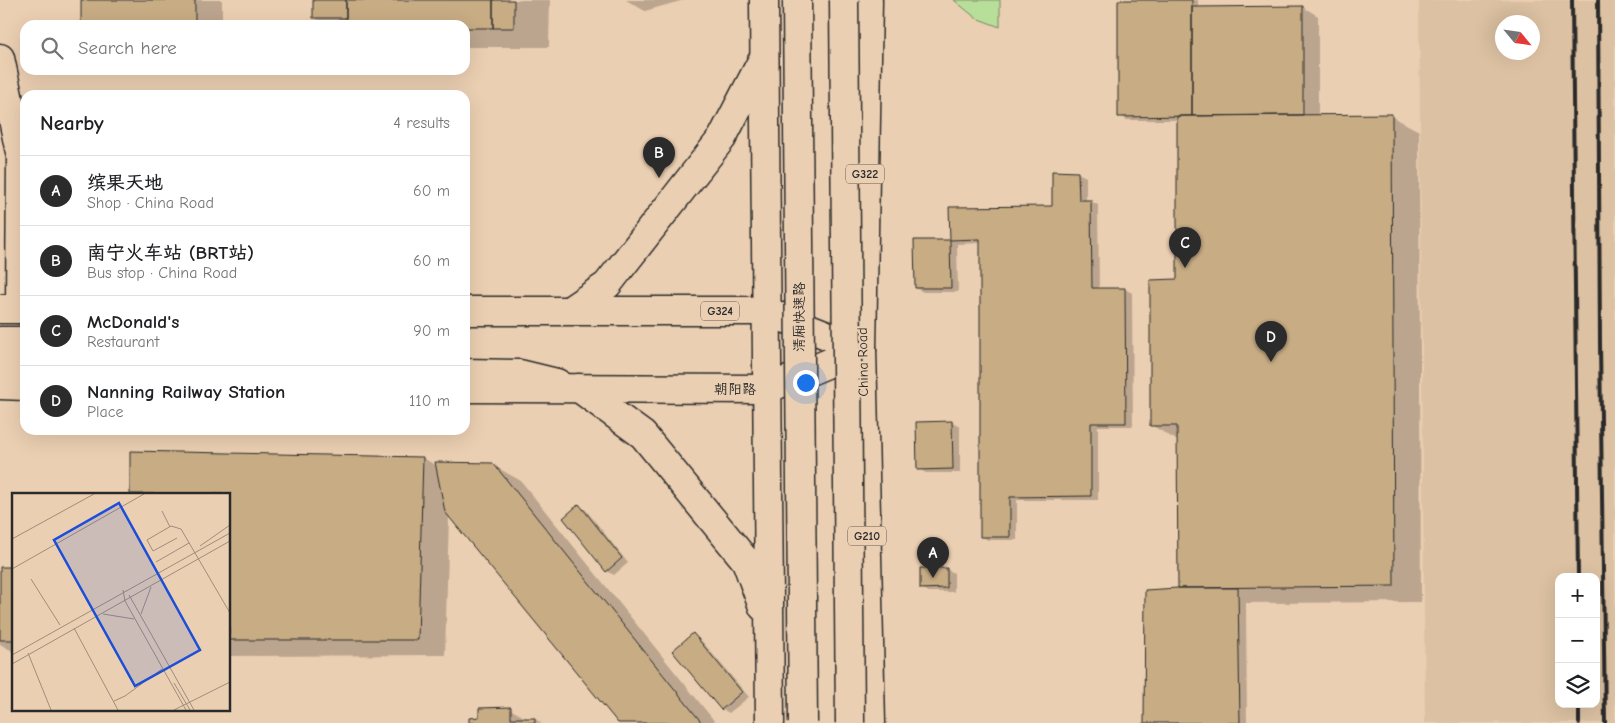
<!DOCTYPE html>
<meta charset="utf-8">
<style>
:root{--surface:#fff;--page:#f6f6f6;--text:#202124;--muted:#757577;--line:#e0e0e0;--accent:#2b2b2b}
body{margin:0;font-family:"Comic Neue","LXGW WenKai TC",sans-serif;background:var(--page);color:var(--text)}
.controls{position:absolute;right:15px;bottom:15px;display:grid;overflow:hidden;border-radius:10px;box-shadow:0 5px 20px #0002}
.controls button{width:45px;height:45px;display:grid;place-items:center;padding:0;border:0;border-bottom:1px solid var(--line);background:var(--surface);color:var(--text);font:25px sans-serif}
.compass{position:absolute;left:1495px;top:15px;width:45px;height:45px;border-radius:50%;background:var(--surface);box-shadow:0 5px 20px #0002;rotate:119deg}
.you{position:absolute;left:805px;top:382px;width:18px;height:18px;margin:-12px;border:4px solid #fff;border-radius:50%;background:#1a73e8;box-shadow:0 0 0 8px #1a73e833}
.badge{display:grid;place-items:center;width:32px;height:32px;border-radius:50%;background:var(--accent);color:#fff;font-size:16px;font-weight:700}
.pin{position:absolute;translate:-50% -41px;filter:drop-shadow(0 1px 2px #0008)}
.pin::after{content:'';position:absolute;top:26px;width:18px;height:15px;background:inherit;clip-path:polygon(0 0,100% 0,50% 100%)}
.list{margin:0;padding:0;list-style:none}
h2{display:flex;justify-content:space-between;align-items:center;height:65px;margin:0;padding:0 20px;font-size:21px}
h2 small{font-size:16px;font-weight:400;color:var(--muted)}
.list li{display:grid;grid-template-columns:32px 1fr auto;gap:15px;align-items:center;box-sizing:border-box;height:70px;padding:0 20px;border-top:1px solid var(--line)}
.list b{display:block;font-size:19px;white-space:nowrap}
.list p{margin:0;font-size:16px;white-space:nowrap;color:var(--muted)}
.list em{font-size:16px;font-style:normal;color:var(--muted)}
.icon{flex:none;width:28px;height:28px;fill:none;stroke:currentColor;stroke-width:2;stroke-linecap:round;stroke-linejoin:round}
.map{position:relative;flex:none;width:1615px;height:723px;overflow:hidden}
.search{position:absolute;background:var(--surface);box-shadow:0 5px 20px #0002;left:20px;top:20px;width:450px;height:55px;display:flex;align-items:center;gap:12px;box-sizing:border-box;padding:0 18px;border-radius:15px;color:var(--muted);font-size:19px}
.panel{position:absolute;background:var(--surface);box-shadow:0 5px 20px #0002;left:20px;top:90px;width:450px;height:345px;border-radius:15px}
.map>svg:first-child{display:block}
.built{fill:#dcc1a2;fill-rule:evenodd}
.green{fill:#b8df9a;stroke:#728562}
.shadow{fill:#0003}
.building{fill:#c7ac84;stroke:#2b2b2b}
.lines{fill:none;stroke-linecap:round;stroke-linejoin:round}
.minor-casing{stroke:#2b2b2b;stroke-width:31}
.major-casing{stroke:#2b2b2b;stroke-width:31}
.highway-casing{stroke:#2b2b2b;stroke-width:31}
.minor{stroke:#ebcfb2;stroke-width:28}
.major{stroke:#ebcfb2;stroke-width:28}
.highway{stroke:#ebcfb2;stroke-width:28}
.rail{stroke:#2b2b2b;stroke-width:4}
.highway-bridge-casing{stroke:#2b2b2b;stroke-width:31;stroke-linecap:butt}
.highway-bridge{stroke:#ebcfb2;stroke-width:28}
.labels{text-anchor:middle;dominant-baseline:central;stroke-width:4.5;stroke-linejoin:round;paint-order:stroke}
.shield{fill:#ebcfb2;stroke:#655c54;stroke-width:1}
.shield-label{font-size:12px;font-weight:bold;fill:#2b2b2b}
.street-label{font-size:14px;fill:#2b2b2b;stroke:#ebcfb2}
.inset-road{fill:none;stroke:#9e8d7c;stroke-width:1}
.view{fill:#1d4ed8;fill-opacity:0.15;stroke:#1d4ed8;stroke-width:2.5}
.inset-edge{fill:none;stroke:#2b2b2b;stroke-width:2.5}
</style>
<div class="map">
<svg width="1615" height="723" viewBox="0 0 1615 723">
<rect width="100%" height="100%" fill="#ebcfb2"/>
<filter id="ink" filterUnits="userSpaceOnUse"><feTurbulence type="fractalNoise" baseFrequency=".02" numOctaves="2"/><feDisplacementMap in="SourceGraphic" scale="10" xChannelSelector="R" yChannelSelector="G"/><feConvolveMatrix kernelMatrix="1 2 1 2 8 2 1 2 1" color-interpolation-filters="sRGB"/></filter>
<g filter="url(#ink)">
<path class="built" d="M 1419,0 L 1615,0 L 1615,723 L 1425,723 ZM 1502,22 L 1532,22 L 1532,52 L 1502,52 ZM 1559,577 L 1596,577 L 1596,704 L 1559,704 Z"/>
<path class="green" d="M 954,0 L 1000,0 L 1000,27 L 976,18 Z"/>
<path class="shadow" d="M 82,0 L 222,0 L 222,25 L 82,25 Z
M 315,0 L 550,0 L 549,47 L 465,47 L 465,25 L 327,25 L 315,18 Z
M 626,0 L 684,0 L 645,11 Z
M 1119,0 L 1198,0 L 1198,8 L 1303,7 L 1318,16 L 1318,116 L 1391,116 L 1419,131 L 1421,602 L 1246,603 L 1247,723 L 1145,723 L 1184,590 L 1179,588 L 1178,441 L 1151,425 L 1179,280 L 1178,120 L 1127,120 L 1120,116 Z
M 1054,173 L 1078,173 L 1086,177 L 1086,201 L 1091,201 L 1098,205 L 1099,289 L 1125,289 L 1132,293 L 1133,426 L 1098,426 L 1098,500 L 1017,500 L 1017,540 L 988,540 L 981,536 L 981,243 L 957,244 L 958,292 L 923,292 L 916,288 L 915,242 L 951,241 L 951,208 L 1054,207 Z
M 952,422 L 960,426 L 960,473 L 926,473 L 919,469 L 918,423 Z
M 132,452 L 423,458 L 437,466 L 493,465 L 521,481 L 716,723 L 620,723 L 449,516 L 445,655 L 229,656 L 229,494 L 132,494 Z
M 579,506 L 586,510 L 628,563 L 614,575 L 606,571 Z
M 0,569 L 14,569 L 14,652 L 0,644 Z
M 946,569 L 954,573 L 954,592 L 929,592 L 921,588 Z
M 693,635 L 700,639 L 749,697 L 729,713 L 722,709 Z
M 510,709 L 528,719 L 535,719 L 542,723 L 470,723 Z"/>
<path class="building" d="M 81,0 L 195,0 L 195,25 L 81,25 Z
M 313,0 L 346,0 L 346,18 L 313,18 Z
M 346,0 L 493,0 L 493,28 L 465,28 L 465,25 L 346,25 Z
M 493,0 L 514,0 L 514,28 L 493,28 Z
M 1118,0 L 1192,0 L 1192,116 L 1118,117 Z
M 1303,6 L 1303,115 L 1192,116 L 1192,7 Z
M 1392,114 L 1394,586 L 1178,588 L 1177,426 L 1150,426 L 1150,280 L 1177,279 L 1177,116 Z
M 1052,171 L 1078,172 L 1079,200 L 1091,200 L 1092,288 L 1125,288 L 1126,423 L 1091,423 L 1091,496 L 1010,497 L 1010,537 L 980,537 L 980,239 L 950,240 L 949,207 L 1052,206 Z
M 914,240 L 950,240 L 951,288 L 915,288 Z
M 952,421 L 953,469 L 917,470 L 916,422 Z
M 130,451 L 423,457 L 418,640 L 229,640 L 229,494 L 130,494 Z
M 435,462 L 493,463 L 702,723 L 618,723 L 445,512 Z
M 579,504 L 622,558 L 606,572 L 563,518 Z
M 0,567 L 14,567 L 14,640 L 0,640 Z
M 920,568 L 947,568 L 947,588 L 920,589 Z
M 1178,588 L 1238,588 L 1240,723 L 1144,723 L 1145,590 Z
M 693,633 L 742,692 L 721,710 L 672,651 Z
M 511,707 L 511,718 L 535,718 L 535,723 L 469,723 L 469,718 L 479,717 L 479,708 Z"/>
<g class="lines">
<defs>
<path id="minor" d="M 0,58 L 21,157 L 20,309
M 0,341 L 25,341
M 0,366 L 25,366
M 465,373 L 520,374 L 557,383"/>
<path id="major" d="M 0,309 L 25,309
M 465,311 L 766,311 L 862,349
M 0,385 L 25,386
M 465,388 L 767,389 L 862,349"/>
<path id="highway" d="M 764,0 L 770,723
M 868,0 L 862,349 L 871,723
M 570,310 L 607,285 L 722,138 L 762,61
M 579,388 L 643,435 L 746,561 L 763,607"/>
</defs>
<use href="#minor" class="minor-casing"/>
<use href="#major" class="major-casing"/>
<use href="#highway" class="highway-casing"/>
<use href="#minor" class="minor"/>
<use href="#major" class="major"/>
<use href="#highway" class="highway"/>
<path class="rail" d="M 1572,0 L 1578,577
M 1598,0 L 1600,344 L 1605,723
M 1579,704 L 1579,723"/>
<defs>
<path id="highway-bridge" d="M 797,0 L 803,723
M 844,0 L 850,723"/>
</defs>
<use href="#highway-bridge" class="highway-bridge-casing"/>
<use href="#highway-bridge" class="highway-bridge"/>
</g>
</g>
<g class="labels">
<g class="shield">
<rect x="846" y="164.5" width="38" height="19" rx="4"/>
<rect x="701" y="301.5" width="38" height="19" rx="4"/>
<rect x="848" y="526.5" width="38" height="19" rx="4"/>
</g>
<g class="shield-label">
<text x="865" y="174">G322</text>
<text x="720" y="311">G324</text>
<text x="867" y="536">G210</text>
</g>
<g class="street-label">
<text transform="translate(799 317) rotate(-90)">清厢快速路</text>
<text transform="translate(863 362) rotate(-91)">China Road</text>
<text x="735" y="389">朝阳路</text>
</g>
</g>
<g transform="translate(12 493)">
<rect width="218" height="218" fill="#ebcfb2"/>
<path class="inset-road" d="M 150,18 L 158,34M 165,45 L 141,58 L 135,47 L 159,33 L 169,36 L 218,120M 0,46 L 82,1M 188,53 L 218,32M 144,69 L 177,50M 0,76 L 132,1M 19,86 L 48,132M 111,97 L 113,108 L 174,217M 117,102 L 182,217M 91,121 L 122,126M 129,121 L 139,94M 62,135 L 106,217M 16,160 L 39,217M 0,162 L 218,40M 0,171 L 218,48M 162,190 L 178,217M 102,208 L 113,203 L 150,176M 162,217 L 218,189"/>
<path class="view" d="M 107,10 L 188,157 L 123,193 L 42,47 Z"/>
<rect width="218" height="218" class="inset-edge"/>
</g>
</svg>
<div class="controls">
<button>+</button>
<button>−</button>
<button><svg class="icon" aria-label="layers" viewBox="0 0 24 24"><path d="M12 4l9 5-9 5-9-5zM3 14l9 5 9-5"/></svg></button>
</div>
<svg class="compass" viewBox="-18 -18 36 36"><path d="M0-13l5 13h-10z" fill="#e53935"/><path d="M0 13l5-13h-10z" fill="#757577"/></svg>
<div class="you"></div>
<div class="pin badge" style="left:933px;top:578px">A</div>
<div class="pin badge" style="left:659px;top:178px">B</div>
<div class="pin badge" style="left:1185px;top:268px">C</div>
<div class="pin badge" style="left:1271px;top:362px">D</div>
<div class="search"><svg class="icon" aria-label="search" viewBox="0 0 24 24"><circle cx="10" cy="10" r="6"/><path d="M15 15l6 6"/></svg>Search here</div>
<section class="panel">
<h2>Nearby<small>4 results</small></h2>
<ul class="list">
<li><span class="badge">A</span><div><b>缤果天地</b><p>Shop · China Road</p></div><em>60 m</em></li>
<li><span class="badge">B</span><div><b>南宁火车站 (BRT站)</b><p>Bus stop · China Road</p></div><em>60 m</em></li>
<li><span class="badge">C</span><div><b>McDonald's</b><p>Restaurant</p></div><em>90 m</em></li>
<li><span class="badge">D</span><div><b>Nanning Railway Station</b><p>Place</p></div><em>110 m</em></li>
</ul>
</section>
</div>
